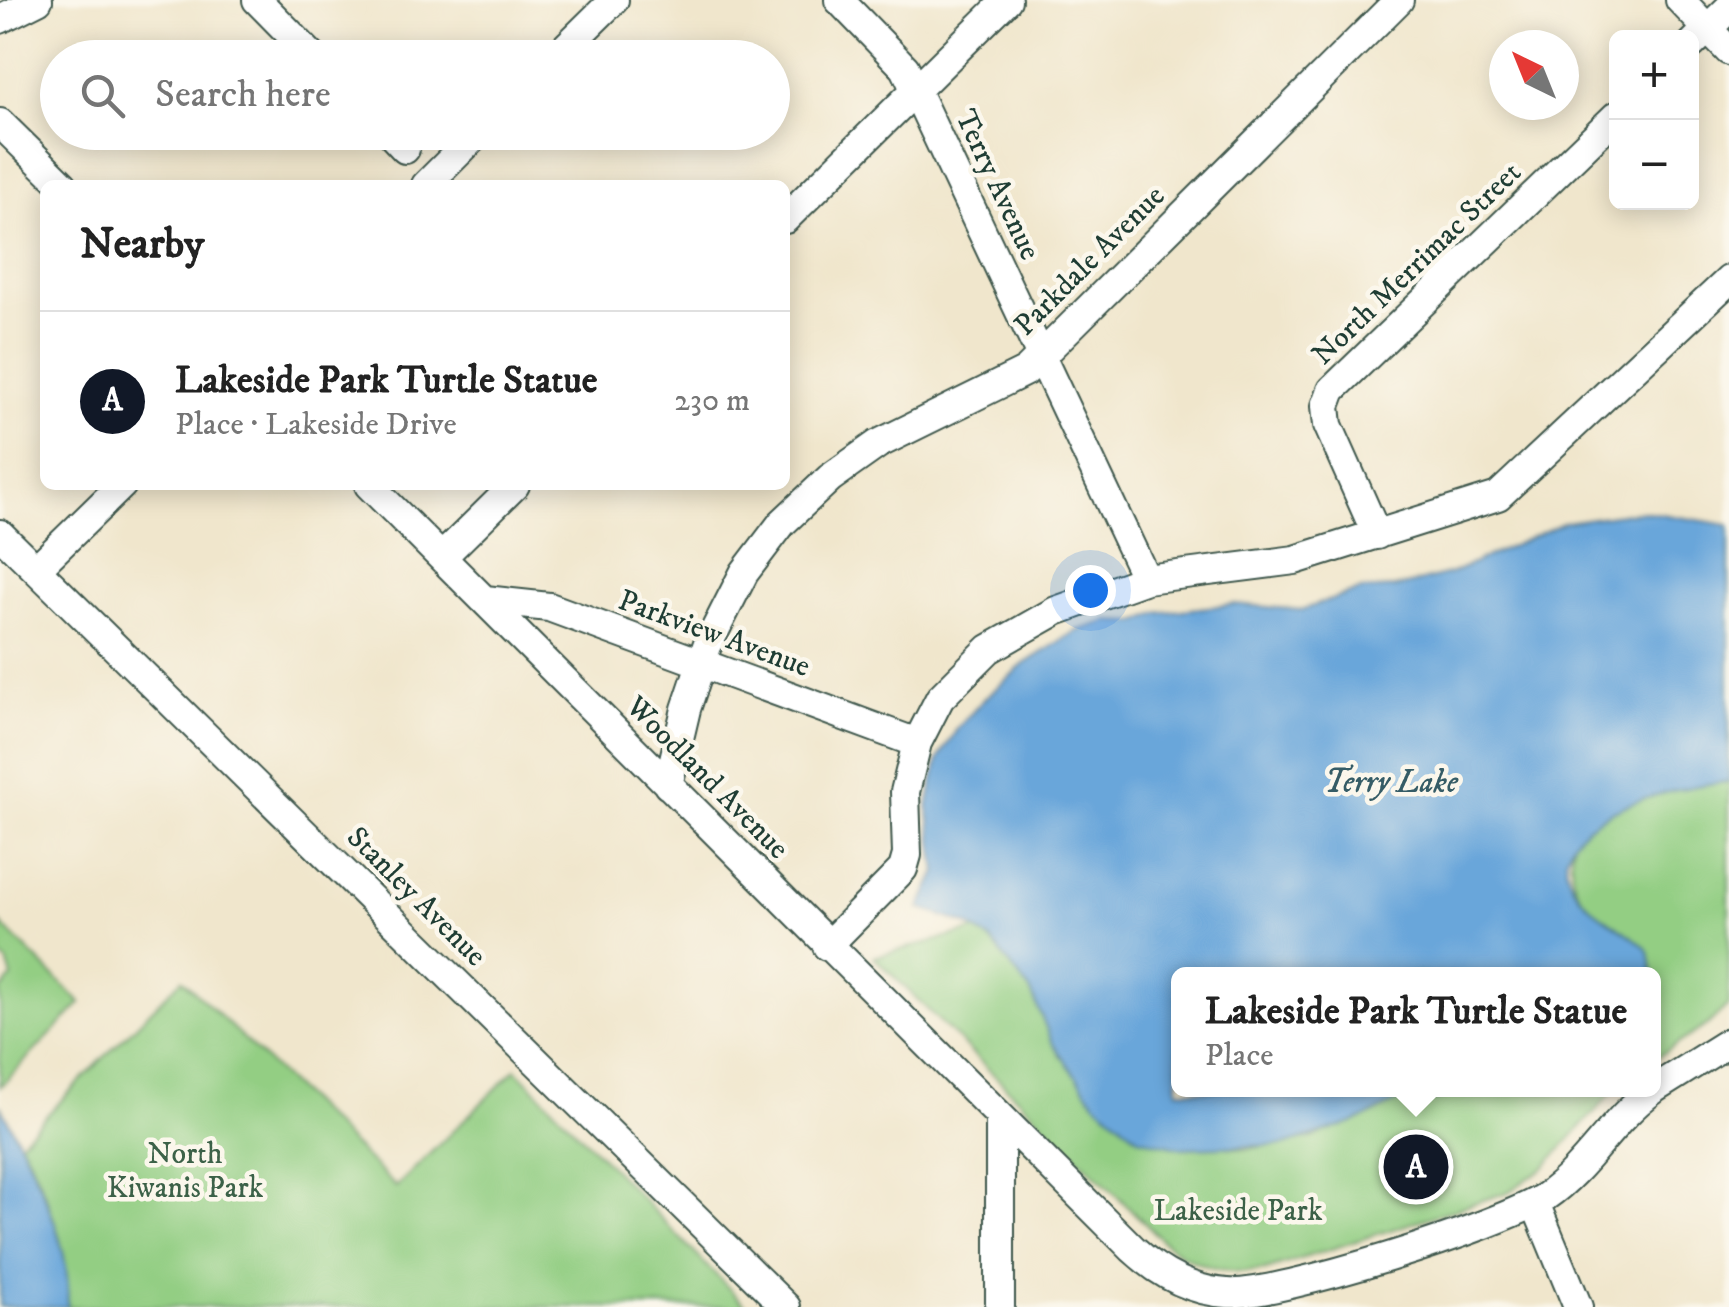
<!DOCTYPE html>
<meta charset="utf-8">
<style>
:root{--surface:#fff;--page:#f6f6f6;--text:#222;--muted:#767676;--line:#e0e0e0;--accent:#111827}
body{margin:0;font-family:"IM FELL DW Pica",serif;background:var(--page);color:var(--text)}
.controls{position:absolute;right:30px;top:30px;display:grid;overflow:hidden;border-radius:15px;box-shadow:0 5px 25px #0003}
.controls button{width:90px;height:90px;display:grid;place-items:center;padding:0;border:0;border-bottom:2px solid var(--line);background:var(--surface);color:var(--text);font:50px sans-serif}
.compass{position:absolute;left:1489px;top:30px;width:90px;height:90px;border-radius:50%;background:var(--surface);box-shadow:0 5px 25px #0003;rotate:317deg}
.you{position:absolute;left:1090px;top:590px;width:35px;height:35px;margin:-25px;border:8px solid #fff;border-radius:50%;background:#1a73e8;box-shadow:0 0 0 15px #1a73e833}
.badge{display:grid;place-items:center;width:65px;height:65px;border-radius:50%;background:var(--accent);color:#fff;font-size:32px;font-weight:700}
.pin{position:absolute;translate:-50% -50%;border:5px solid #fff;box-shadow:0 2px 10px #0006}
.popup{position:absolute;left:1171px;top:967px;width:490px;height:130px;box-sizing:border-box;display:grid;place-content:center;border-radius:15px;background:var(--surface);filter:drop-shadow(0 2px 8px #0005);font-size:32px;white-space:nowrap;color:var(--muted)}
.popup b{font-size:38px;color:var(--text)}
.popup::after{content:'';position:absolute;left:50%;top:100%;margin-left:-20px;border:20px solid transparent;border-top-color:var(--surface)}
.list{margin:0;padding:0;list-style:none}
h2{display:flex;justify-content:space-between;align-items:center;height:130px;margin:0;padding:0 40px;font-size:42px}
h2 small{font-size:32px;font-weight:400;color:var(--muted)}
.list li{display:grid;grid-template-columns:65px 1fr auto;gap:30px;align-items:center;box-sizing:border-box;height:180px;padding:0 40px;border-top:2px solid var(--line)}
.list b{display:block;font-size:38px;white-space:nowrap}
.list p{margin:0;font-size:32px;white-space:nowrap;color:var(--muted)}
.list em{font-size:32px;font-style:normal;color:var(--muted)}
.icon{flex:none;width:55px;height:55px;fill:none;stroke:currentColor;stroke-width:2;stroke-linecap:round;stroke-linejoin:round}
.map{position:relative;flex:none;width:1729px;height:1307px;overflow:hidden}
.search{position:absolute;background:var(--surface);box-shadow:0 5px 25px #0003;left:40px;top:40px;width:750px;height:110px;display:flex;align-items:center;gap:25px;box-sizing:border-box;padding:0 35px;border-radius:55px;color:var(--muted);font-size:38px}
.panel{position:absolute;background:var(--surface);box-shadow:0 5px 25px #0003;left:40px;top:180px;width:750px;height:310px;border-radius:15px}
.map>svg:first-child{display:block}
.green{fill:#93ce83;stroke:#59865c;stroke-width:2.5}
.water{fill:#69a6da;stroke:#447287;stroke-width:2.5}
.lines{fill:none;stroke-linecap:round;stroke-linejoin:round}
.minor-casing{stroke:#3e564b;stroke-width:32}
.minor{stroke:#fff;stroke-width:28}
.labels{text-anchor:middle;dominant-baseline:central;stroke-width:9;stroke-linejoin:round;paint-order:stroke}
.street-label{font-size:30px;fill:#1f3d34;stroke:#fbf7ec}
.park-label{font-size:30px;fill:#3c6148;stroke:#fbf7ec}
.water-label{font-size:32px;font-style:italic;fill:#355c66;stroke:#fbf7ec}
</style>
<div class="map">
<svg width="1729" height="1307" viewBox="0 0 1729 1307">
<rect width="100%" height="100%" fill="#fbf7ec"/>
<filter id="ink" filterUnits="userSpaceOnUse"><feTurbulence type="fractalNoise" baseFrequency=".01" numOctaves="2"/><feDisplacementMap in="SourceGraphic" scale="20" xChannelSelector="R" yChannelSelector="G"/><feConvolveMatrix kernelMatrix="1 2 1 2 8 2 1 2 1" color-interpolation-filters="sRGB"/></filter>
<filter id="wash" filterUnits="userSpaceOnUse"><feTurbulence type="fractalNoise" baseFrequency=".0048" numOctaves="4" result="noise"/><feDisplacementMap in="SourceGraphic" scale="40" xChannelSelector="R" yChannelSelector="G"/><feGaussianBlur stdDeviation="2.25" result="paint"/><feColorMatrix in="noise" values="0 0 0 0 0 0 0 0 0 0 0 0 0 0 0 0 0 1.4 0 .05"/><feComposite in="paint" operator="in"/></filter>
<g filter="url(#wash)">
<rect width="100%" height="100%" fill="#f0e6cc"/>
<path class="green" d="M 1729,782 L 1729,1005 L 1710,1023 L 1654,1059 C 1654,1034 1660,997 1654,974 C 1637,909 1555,928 1574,838 C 1596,806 1691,782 1729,782 Z
M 0,923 L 81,1003 L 0,1087 L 0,992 L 12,978 L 7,962 L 0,957 Z
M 975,930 L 990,939 L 1031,992 L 1060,1055 L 1139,1138 L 1247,1149 L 1312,1138 L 1405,1098 L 1422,1101 L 1482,1090 L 1614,1090 L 1545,1167 L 1508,1192 L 1266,1270 C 1228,1275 1193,1267 1164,1242 L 874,957 Z
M 182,979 L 396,1187 L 516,1069 L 747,1307 L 67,1307 C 73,1260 44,1183 20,1142 Z"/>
<path class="water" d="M 1642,511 L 1729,525 L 1729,782 C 1683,784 1524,818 1577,892 C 1596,919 1628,928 1649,951 L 1654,981 L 1654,974 L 1178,974 L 1178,1090 L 1482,1090 L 1422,1102 L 1405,1098 L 1356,1122 L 1284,1145 L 1183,1148 L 1139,1138 L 1095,1102 L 1053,1044 L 1031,992 L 990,939 L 966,924 L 920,908 L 937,872 L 928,806 L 938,760 L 957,729 L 984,699 L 1024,664 L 1076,631 L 1108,621 L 1137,622 L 1157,613 L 1234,604 L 1301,610 L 1361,590 L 1395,588 L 1452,573 L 1565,522 Z
M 0,1105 C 29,1161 75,1243 67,1307 L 0,1307 Z"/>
</g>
<g filter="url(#ink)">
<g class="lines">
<defs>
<path id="minor" d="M 257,0 L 314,58
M 839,0 L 905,68 L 1146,579
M 1680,0 L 1729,51
M 0,19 L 38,0
M 1692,44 L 1729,8
M 555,58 L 614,0
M 0,123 L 63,185
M 389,132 L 405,149
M 426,185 L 479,132
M 785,219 L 1007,0
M 369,485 L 1133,1249 C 1160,1274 1191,1291 1227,1293 C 1277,1297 1503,1225 1546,1196 C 1588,1167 1611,1120 1653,1090
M 0,534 L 786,1307
M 1377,535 L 1328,425 L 1326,406 L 1332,390 L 1616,116
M 442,557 L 515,485
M 36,569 L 122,485
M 485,600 L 549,607 L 917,743
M 668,785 L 686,709 L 707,646 L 744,573 L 782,523 L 830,478 L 878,444 L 1026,371 L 1399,0
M 827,946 L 903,869 L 907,855 L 905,792 L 917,743 L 940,698 L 989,649 L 1056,611 L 1146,579 L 1295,560 L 1498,496 L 1729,280
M 1654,1089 L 1729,1042
M 1000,1117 L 1000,1307
M 1535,1203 L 1578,1307"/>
</defs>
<use href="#minor" class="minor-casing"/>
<use href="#minor" class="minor"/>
</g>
</g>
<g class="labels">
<g class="street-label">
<text transform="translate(997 185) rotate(65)">Terry Avenue</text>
<text transform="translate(1090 261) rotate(-45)">Parkdale Avenue</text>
<text transform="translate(1417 264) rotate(-44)">North Merrimac Street</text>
<text transform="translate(714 634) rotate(20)">Parkview Avenue</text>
<text transform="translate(707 778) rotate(45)">Woodland Avenue</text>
<text transform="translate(416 897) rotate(45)">Stanley Avenue</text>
</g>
<g class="park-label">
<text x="185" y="1154">North<tspan x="185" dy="34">Kiwanis Park</tspan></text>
<text x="1238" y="1211">Lakeside Park</text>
</g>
<g class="water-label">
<text x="1391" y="783">Terry Lake</text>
</g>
</g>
</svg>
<div class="controls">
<button>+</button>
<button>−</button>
</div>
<svg class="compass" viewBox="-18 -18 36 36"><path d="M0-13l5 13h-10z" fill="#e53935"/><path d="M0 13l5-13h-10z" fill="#767676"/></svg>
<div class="you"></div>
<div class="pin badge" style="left:1416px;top:1167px">A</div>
<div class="popup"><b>Lakeside Park Turtle Statue</b>Place</div>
<div class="search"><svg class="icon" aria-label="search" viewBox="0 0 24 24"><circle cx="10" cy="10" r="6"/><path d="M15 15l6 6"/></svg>Search here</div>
<section class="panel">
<h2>Nearby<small></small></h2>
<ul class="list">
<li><span class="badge">A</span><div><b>Lakeside Park Turtle Statue</b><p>Place · Lakeside Drive</p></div><em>230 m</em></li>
</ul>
</section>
</div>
